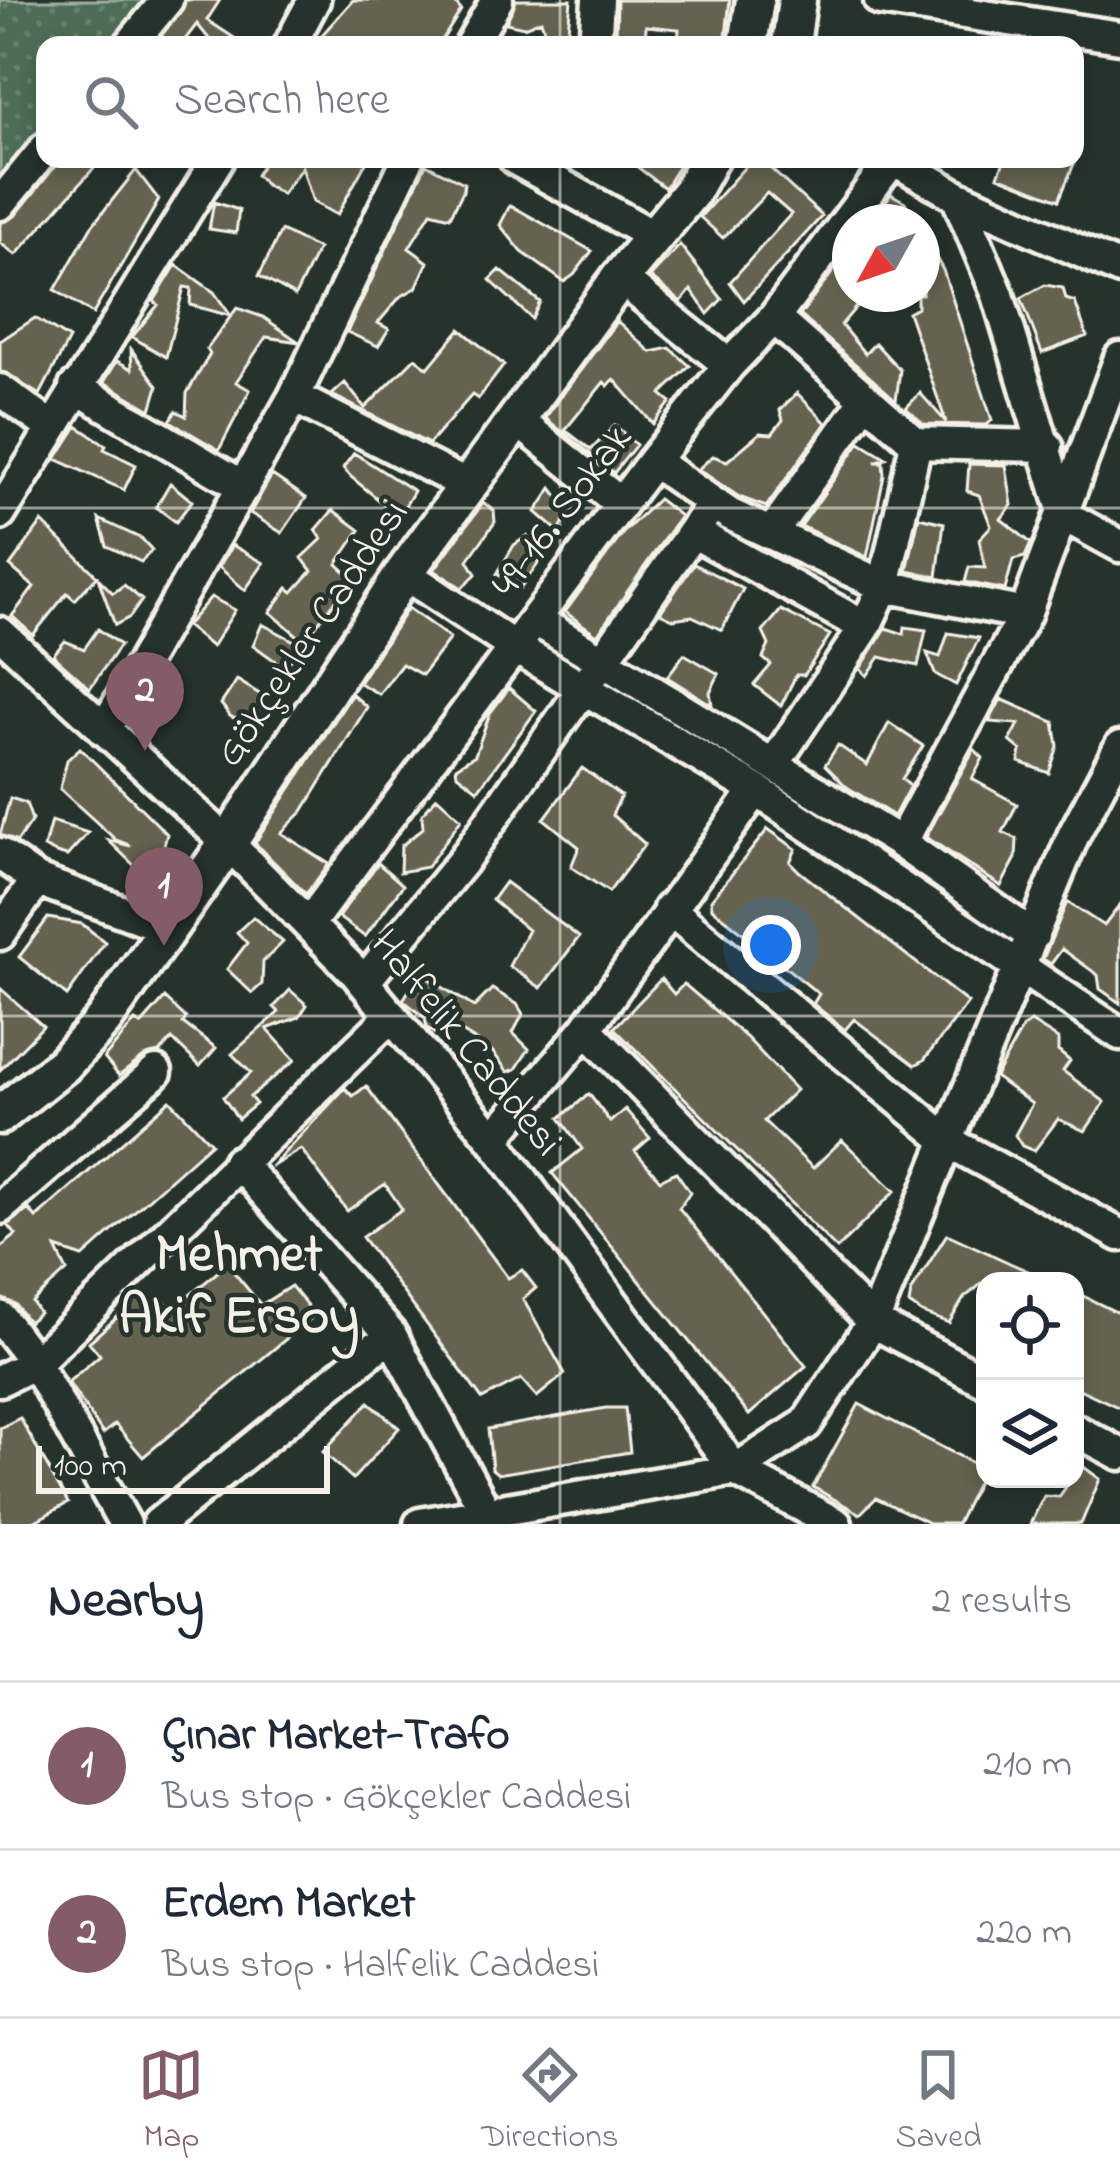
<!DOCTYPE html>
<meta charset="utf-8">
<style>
:root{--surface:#fff;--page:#f6f6f7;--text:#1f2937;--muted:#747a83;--line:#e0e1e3;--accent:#845c67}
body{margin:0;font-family:"Indie Flower",sans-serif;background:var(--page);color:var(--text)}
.controls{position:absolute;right:36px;bottom:36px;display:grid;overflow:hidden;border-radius:24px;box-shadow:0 6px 18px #0003}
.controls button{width:108px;height:108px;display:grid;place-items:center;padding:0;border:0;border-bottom:3px solid var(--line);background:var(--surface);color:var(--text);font:60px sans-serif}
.compass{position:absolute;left:832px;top:204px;width:108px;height:108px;border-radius:50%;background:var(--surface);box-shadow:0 6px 18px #0003;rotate:230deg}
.scale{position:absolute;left:36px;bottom:30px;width:294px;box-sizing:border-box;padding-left:12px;border:6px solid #f4f1e8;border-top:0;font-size:33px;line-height:42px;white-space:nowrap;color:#f4f1e8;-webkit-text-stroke:9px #26332d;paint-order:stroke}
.you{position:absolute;left:771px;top:945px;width:42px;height:42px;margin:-30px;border:9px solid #fff;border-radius:50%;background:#1a73e8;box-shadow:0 0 0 18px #1a73e833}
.badge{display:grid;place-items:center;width:78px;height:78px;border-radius:50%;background:var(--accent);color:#fff;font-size:39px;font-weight:700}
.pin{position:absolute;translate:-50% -99px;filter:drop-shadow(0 3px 6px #0008)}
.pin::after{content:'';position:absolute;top:63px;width:42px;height:36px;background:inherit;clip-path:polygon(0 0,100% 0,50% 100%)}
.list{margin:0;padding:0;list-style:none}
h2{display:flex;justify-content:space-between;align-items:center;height:156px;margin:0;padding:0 48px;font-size:51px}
h2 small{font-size:39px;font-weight:400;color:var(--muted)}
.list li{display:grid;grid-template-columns:78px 1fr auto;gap:36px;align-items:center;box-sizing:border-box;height:168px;padding:0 48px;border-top:3px solid var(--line)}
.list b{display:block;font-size:45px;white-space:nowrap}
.list p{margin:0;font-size:39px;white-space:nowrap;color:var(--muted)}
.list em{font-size:39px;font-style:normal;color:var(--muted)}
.icon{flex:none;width:66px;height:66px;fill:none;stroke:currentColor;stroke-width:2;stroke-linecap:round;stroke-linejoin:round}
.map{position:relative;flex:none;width:1120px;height:1524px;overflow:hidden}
.search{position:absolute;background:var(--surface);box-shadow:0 6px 18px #0003;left:36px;right:36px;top:36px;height:132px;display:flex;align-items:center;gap:30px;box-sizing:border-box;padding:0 42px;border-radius:24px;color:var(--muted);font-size:45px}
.sheet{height:492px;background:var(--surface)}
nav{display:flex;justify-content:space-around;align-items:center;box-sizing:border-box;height:168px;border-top:3px solid var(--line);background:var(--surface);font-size:33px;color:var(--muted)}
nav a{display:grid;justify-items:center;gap:6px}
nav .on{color:var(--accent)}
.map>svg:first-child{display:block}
.park{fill:url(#park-dots);stroke:#a1afa0;stroke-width:3}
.building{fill:#656450;stroke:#f4f1e8;stroke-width:3}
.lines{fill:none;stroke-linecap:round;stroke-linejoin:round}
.minor-casing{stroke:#f4f1e8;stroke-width:39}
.major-casing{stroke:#f4f1e8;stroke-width:45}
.minor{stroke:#26332d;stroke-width:30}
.major{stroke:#26332d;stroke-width:36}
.grid{fill:none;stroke:#f4f1e8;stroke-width:3;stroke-opacity:0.55}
.labels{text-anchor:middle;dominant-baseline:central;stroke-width:9;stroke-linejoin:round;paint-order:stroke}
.street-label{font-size:42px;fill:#f4f1e8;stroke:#26332d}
.district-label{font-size:54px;font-weight:bold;fill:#f4f1e8;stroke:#26332d}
</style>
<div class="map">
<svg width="1120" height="1524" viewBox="0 0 1120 1524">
<defs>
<pattern id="park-dots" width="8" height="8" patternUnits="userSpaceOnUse" patternTransform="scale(3)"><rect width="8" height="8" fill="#4e6d57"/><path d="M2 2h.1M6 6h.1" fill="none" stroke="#68826f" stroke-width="1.8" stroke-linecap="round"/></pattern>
</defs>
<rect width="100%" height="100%" fill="#26332d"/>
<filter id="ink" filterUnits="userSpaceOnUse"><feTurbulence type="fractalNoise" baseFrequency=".00833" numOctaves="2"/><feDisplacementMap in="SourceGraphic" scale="24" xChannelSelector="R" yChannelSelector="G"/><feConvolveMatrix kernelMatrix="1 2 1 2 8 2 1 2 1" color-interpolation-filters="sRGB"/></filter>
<g filter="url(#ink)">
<path class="park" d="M 0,0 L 152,0 L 116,45 L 45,45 L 45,133 L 0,189 Z"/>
<path class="building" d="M 186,0 L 220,0 L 207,20 L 245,45 L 214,45 L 197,24 L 181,45 L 155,45 Z
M 353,0 L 453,0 L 461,10 L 439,45 L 313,45 Z
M 516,0 L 571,0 L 567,40 L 546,36 L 541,20 L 524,27 L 506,23 Z
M 617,0 L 730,0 L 725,45 L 678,45 L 679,29 L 646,26 L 645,45 L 616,39 Z
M 61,159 L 102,159 L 16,255 L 0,243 L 0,223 L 15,216 Z
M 266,159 L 368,159 L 337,215 L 313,202 L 302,167 L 282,194 L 266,185 L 256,175 Z
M 627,159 L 683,159 L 665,188 Z
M 752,159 L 760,159 L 822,216 L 744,301 L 730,282 L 791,214 L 767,193 L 723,238 L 700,217 Z
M 1005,159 L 1076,159 L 1059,200 L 998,176 Z
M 426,164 L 464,183 L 463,191 L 450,217 L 431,212 L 409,248 L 428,262 L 416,288 L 400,297 L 378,323 L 389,329 L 378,346 L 347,332 Z
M 136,170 L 159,200 L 93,314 L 55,290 L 91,227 Z
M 891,194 L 905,202 L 916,222 L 870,222 Z
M 214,202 L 239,210 L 236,233 L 209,229 Z
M 510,205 L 592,251 L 574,275 L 564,282 L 522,252 L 500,225 Z
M 281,231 L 318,249 L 295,296 L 259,276 Z
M 922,233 L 943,270 L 992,420 L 987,425 L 924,424 L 906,408 L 920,393 L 946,422 L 908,312 L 917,307 L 917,294 L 922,294 Z
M 680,245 L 722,299 L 708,314 L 691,290 L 681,302 L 650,277 Z
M 850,249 L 850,294 L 867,294 L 841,325 L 865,354 L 875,343 L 900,370 L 896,400 L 800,315 Z
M 176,265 L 214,292 L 231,316 L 237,308 L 263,317 L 299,342 L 266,337 L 236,382 L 250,390 L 219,450 L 170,421 L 176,411 L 186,416 L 187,393 L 210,354 L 207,349 L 231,316 L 190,305 L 191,288 L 184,287 L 166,357 L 132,337 L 158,305 L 154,301 Z
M 500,270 L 540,302 L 532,319 L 490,280 Z
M 1045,285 L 1063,288 L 1066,299 L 1075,302 L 1087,336 L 1042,353 L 1021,298 Z
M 35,318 L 69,339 L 40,395 L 0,371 L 0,341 Z
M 617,321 L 651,352 L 670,348 L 690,366 L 661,394 L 671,402 L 653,424 L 614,379 L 608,386 L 604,382 L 565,430 L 591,450 L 615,425 L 636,445 L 614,473 L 545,418 Z
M 460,329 L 504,365 L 478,399 L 472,395 L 429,444 L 332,395 L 345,383 L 365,408 L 415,358 L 428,368 Z
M 131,349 L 158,386 L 151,410 L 104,382 L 117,361 L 132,369 Z
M 797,393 L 826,423 L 766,507 L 739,497 L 698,469 L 713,456 L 727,461 L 760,433 L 772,434 L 783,420 L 780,410 Z
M 77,426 L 106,445 L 104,449 L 136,465 L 124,490 L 56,459 Z
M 860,442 L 886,458 L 875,462 L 883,462 L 884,475 L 867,557 L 801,526 Z
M 354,453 L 414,491 L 405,506 L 395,513 L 351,477 L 343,468 Z
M 969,464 L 1006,465 L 1012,505 L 1001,519 L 1031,543 L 1025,557 L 1013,560 L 1005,590 L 965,582 L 969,567 L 985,568 L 979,539 L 991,526 L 979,495 L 967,491 Z
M 272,475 L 306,498 L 282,533 L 250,513 Z
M 170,483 L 192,501 L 176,522 L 156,507 Z
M 552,488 L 569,511 L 559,532 L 536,512 Z
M 658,499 L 680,516 L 597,635 L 565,612 L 623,533 Z
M 483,503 L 494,511 L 495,522 L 468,560 L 476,574 L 462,588 L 434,570 Z
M 333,510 L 360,530 L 337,564 L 353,579 L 304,641 L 270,612 L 288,588 L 293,592 L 312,571 L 302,558 L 322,539 L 316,530 Z
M 919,517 L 944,523 L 937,577 L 907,571 Z
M 99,519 L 142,539 L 152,550 L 141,562 L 107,546 Z
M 42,522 L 97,576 L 75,600 L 67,593 L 33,635 L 12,616 L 34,587 L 10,566 Z
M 527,536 L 547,552 L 520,588 L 497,574 L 514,545 Z
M 232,545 L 264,563 L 245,590 L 219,567 Z
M 694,564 L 743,589 L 722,630 L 692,616 L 673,619 L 660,613 Z
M 98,578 L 113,593 L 124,585 L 142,600 L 130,617 L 115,625 Z
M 211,597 L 235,610 L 212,647 L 186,626 Z
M 408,608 L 450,638 L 422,675 L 402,664 L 379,694 L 359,683 Z
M 781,610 L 830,635 L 804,675 L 796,675 L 781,706 L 754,685 L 771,665 L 763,658 L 769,645 L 763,632 Z
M 262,624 L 302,645 L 285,668 L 253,645 Z
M 905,627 L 926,630 L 918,666 L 880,657 L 867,676 L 860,669 L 886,628 L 904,634 Z
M 98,629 L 120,645 L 90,688 L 53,655 L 65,641 L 84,649 Z
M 948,633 L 979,638 L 956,685 L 935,674 L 927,653 L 940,657 Z
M 684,654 L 719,674 L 710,692 L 712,705 L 667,677 Z
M 237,680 L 266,698 L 248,726 L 230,716 L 221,704 Z
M 509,688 L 536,711 L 478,790 L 457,774 L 456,767 L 475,755 L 490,713 Z
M 352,694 L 367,707 L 303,811 L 281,833 L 329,864 L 306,894 L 255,843 Z
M 1001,699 L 1054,722 L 1058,746 L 1049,773 L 1019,762 L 1021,750 L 1010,741 L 1019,724 L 989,722 Z
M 889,723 L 923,746 L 902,779 L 910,786 L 894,816 L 847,787 L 825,765 L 838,745 L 867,765 Z
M 80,748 L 167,834 L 164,846 L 140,871 L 108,840 L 131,846 L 116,840 L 60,789 L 67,760 Z
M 974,749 L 983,758 L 972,779 L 1017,804 L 1003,832 L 1017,839 L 1016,858 L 1001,886 L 926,837 Z
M 582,768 L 621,796 L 612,815 L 645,844 L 609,892 L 571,867 L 579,847 L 544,819 Z
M 437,797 L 461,819 L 427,867 L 400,872 L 401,846 L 423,828 L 422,814 Z
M 10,798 L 26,803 L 32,820 L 17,842 L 0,835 Z
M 51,821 L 88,833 L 67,856 L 56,853 L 44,847 Z
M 768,829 L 796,849 L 790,862 L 800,872 L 968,1003 L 924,1060 L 915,1065 L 854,1019 L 845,1030 L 813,1004 L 819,994 L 712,908 L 711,900 Z
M 378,863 L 403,885 L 365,937 L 338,917 Z
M 505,882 L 579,937 L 541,988 L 509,966 L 528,930 L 492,900 Z
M 1067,902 L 1104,926 L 1120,905 L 1120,1003 L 1100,989 L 1098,975 L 1062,949 L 1051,964 L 1043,959 Z
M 253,917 L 283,942 L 263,962 L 262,984 L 252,993 L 227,969 L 247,943 L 237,932 Z
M 48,918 L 82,924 L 105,942 L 67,996 L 19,957 Z
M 420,973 L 474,1007 L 492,989 L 517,1004 L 523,1014 L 513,1033 L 529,1049 L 516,1069 L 508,1072 L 492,1051 L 446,1022 L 434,1033 L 427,1028 L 425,1018 L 403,1000 Z
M 661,979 L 674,994 L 684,984 L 747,1038 L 796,1090 L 764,1121 L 813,1168 L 842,1140 L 895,1191 L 837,1249 L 614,1028 Z
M 0,988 L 43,1026 L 0,1070 Z
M 290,990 L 307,1005 L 299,1017 L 267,1029 L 295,1060 L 250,1097 L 256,1104 L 238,1119 L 223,1097 L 251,1073 L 232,1054 L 279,1012 L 274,1007 Z
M 165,998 L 186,1018 L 183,1023 L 216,1048 L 200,1066 L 172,1039 L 160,1053 L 144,1057 L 119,1076 L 104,1058 L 135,1021 L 141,1025 Z
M 1031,1022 L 1058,1039 L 1058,1051 L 1070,1061 L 1063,1071 L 1105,1102 L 1085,1131 L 1058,1119 L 1034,1151 L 1022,1146 L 1015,1135 L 1032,1104 L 995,1077 L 1023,1027 Z
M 366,1086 L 508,1278 L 522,1270 L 536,1288 L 523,1299 L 565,1374 L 537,1397 L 521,1379 L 482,1399 L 362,1237 L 402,1209 L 385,1184 L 347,1211 L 301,1149 L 271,1167 L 345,1088 L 353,1096 Z
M 589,1094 L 610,1122 L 625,1109 L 650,1138 L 635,1151 L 660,1180 L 676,1172 L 690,1192 L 679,1208 L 806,1366 L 749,1415 L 552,1173 L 582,1149 L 560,1118 Z
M 170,1100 L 211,1143 L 83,1257 L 56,1248 L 67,1271 L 32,1302 L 39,1313 L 28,1322 L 15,1304 L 0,1298 L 0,1248 L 16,1235 L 8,1225 L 29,1209 L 36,1218 Z
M 947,1234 L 1012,1264 L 1051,1281 L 985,1281 L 964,1298 L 949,1323 L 922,1313 L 909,1304 L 911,1292 Z
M 227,1264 L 261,1305 L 291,1286 L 315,1315 L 143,1457 L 115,1424 L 103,1434 L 68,1382 L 100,1355 L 89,1342 L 130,1306 L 136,1292 L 148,1304 L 160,1296 L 172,1310 Z
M 1075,1292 L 1120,1314 L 1120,1408 L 1075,1387 Z
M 369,1402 L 399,1428 L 353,1479 L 323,1452 Z
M 859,1404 L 984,1469 L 957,1524 L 931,1524 L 876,1498 L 860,1514 L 813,1487 Z
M 606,1408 L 625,1408 L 630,1452 L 498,1474 L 492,1469 L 488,1429 Z
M 20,1418 L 68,1503 L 30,1524 L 0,1524 L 0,1428 Z
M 1081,1465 L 1100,1479 L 1081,1524 L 1030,1524 L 1044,1496 L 1059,1497 Z"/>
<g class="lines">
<defs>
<path id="minor" d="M 880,0 L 1120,37
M 130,45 L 167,0
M 290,45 L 314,0
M 471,45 L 497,0
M 595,45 L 598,0
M 515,159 L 655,237
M 893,159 L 957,196 L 1120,269
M 957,196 L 998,295 L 1065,516 L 1120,546
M 0,204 L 45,149
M 620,278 L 729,365
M 774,318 L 916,443 L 1047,446
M 75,387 L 244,487
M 0,390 L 51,427
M 294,397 L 468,486
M 517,420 L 621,504
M 653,461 L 729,514 L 884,586 L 1025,614
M 0,514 L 218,159
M 693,532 L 865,627
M 771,534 L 865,401
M 404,573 L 514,647 L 756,790 L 1120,1034
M 536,620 L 901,843 L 1033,936
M 0,633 L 228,843 L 356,973 L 493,1139 L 735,1470 L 836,1524
M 104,730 L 294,397 L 408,159
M 774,764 L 865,627 L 884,586 L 916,443
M 901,843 L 1025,614 L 1120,358
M 0,854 L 37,880 L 167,928
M 669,909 L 951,1143 L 1120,1235
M 310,922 L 653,461 L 729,365 L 774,318 L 893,159
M 0,934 L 37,880
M 364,982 L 462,862 L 713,503
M 586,1029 L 873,1322 L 985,1381
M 493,1139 L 586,1029 L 756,790
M 238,1162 L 391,1335 L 485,1510 L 487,1524
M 0,1208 L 156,1072
M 0,1317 L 35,1363 L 125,1524
M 0,1380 L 35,1363 L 391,1016
M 1075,1430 L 1120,1454
M 158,1524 L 391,1335
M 420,1524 L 735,1470 L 806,1424 L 873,1322 L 1074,834 L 1120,747"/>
<path id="major" d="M 748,45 L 755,0
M 791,45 L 797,0
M 0,1115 L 63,1065 L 103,1021 L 228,843 L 404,573 L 620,278 L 691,192 L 709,159"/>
</defs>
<use href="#minor" class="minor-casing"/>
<use href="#major" class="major-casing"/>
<use href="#minor" class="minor"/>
<use href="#major" class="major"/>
</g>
</g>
<path class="grid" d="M 560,0 L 560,45M 560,159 L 560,1524M 0,508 L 1120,508M 0,1016 L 1120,1016"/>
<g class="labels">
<g class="street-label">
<text transform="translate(563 512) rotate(-53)">49-16. Sokak</text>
<text transform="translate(313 634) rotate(-56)">Gökçekler Caddesi</text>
<text transform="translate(465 1044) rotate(51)">Halfelik Caddesi</text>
</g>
<g class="district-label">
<text x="239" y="1257">Mehmet<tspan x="239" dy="62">Akif Ersoy</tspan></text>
</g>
</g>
</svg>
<div class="controls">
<button><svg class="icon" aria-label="locate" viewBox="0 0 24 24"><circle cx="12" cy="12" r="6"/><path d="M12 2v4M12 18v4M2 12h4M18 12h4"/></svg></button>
<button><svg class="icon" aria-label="layers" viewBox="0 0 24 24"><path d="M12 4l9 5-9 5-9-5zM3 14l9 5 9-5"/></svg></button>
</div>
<svg class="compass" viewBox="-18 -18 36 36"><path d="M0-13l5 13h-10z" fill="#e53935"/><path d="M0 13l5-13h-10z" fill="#747a83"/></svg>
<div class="scale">100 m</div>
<div class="you"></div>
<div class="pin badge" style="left:164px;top:946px">1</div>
<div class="pin badge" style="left:145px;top:751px">2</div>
<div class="search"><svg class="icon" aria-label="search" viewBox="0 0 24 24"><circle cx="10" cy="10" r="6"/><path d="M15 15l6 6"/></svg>Search here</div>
</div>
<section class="sheet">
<h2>Nearby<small>2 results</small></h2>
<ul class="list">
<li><span class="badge">1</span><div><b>Çınar Market-Trafo</b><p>Bus stop · Gökçekler Caddesi</p></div><em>210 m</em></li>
<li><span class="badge">2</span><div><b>Erdem Market</b><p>Bus stop · Halfelik Caddesi</p></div><em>220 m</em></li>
</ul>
</section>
<nav>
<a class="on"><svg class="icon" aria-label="map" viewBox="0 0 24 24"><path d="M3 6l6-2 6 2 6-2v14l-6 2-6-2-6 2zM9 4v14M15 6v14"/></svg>Map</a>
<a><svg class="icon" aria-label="directions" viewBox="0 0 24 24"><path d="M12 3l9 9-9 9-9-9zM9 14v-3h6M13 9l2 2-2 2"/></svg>Directions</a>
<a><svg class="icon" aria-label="saved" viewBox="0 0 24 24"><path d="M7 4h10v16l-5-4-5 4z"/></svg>Saved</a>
</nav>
